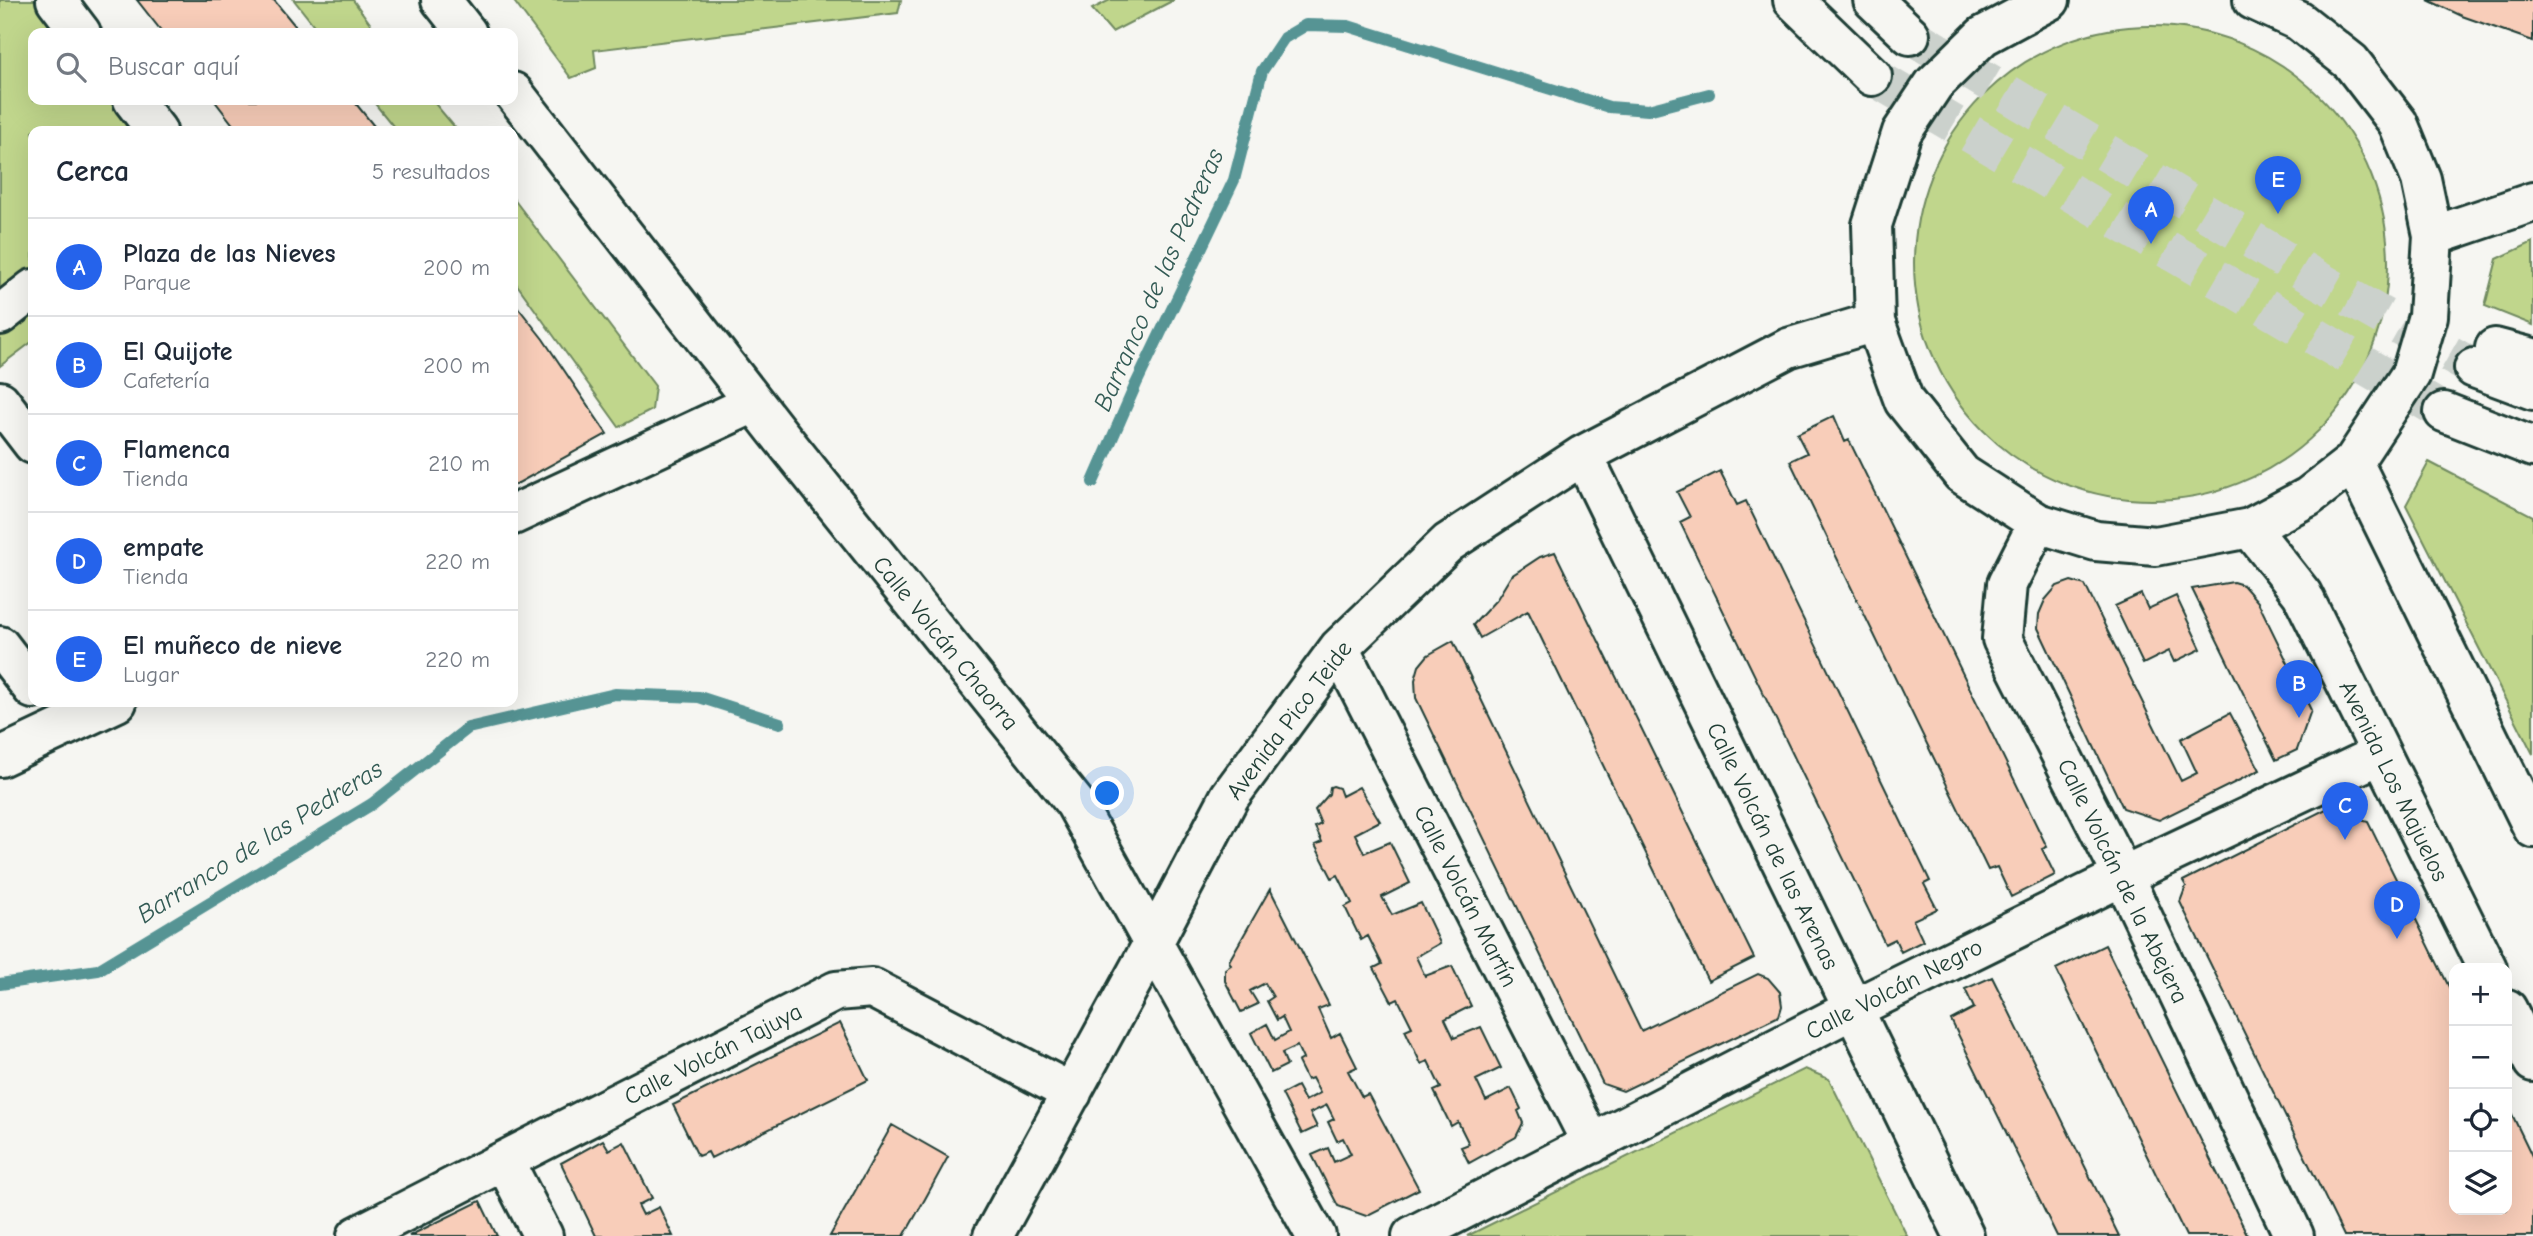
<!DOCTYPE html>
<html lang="es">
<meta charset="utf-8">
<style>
:root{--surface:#fff;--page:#f2f2f3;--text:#1f2937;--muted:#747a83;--line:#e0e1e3;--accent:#2563eb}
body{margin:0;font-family:"Comic Neue",sans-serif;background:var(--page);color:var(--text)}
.controls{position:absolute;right:21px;bottom:21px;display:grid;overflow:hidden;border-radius:14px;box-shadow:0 7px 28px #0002}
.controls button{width:63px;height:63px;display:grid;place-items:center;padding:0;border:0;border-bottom:2px solid var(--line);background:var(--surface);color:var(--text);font:35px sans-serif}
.you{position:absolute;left:1108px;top:794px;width:24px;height:24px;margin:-18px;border:5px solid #fff;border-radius:50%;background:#1a73e8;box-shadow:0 0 0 10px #1a73e833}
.badge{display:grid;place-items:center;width:46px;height:46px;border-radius:50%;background:var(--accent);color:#fff;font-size:23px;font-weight:700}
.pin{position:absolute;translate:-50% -58px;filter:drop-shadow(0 2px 4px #0008)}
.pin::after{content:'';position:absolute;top:37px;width:24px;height:21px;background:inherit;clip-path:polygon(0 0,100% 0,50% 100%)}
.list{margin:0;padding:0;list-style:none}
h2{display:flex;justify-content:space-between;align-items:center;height:91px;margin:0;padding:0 28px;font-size:30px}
h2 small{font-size:23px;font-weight:400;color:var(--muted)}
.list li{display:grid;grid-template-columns:46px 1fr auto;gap:21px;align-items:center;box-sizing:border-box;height:98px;padding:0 28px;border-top:2px solid var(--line)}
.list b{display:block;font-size:26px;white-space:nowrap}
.list p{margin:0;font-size:23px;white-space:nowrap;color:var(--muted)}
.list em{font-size:23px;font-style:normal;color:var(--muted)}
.icon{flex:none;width:38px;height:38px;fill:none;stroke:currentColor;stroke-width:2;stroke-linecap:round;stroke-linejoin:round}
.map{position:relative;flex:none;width:2533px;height:1236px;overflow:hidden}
.search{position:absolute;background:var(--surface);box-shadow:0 7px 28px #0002;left:28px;top:28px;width:490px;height:77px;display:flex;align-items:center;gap:18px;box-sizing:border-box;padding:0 24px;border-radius:14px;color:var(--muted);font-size:26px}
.panel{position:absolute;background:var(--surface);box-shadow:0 7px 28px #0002;left:28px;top:126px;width:490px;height:581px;border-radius:14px}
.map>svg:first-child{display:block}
.green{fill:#c0d68c;stroke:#708a60;stroke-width:2}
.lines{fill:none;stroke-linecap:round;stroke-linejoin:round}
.stream{stroke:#579494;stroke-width:12}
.building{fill:#f8cdb9;stroke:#1f3d34;stroke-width:2}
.highway-tunnel{stroke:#cbd1cc;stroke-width:38;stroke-dasharray:38 19;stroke-linecap:butt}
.minor-casing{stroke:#1f3d34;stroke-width:44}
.highway-casing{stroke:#1f3d34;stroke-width:44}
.minor{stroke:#f6f6f2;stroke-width:38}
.highway{stroke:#f6f6f2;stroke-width:38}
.labels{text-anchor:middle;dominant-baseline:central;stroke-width:6;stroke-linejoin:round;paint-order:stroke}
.street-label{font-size:24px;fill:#1f3d34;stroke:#f6f6f2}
.water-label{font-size:26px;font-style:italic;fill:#325a54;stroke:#f6f6f2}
</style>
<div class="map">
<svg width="2533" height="1236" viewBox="0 0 2533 1236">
<rect width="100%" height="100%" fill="#f6f6f2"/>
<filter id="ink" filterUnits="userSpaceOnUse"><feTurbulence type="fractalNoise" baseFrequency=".0143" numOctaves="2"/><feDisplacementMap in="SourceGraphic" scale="14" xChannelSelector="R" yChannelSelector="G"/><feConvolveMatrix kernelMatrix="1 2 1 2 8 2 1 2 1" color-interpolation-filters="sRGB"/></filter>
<g filter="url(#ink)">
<path class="green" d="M 0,0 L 56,0 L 81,33 L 33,33 L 33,100 L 133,100 L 157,131 L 33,131 L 33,341 L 0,366 Z
M 294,0 L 353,0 L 377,33 L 320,33 Z
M 513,0 L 901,0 L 898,13 L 594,50 L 596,68 L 571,78 Z
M 1110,0 L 1174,0 L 1112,32 L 1092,9 Z
M1914 263a237 237 0 1 1 474 0a237 237 0 1 1-474 0Z
M 372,100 L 432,100 L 458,131 L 397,131 Z
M 513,198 L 655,386 L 652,410 L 619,427 L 513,279 Z
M 2533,242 L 2533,325 L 2485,306 L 2497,259 Z
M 2429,462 L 2533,516 L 2533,754 L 2406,505 Z
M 1805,1069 L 1829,1079 L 1907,1236 L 1467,1236 Z"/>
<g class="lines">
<path class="stream" d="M 1093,482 L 1136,384 L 1234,180 L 1262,71 L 1284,38 L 1306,25 L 1348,26 L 1609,107 L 1648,110 L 1709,94
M 0,984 L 98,970 L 372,804 L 468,728 L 615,694 L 699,697 L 780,723"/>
</g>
<path class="building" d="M 137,0 L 274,0 L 301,33 L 163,33 Z
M 2428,0 L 2533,0 L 2533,41 L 2462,16 Z
M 214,100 L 353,100 L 378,131 L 238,131 Z
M 513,301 L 543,339 L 607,434 L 513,486 Z
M 1834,416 L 1845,442 L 1849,440 L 2047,847 L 2042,849 L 2055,875 L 2011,897 L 1997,867 L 1988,870 L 1790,461 L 1807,453 L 1797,434 Z
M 1720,471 L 1737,505 L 1746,501 L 1930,881 L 1924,884 L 1937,909 L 1913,920 L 1923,941 L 1901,952 L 1895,939 L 1885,944 L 1680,522 L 1690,517 L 1677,492 Z
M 1555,552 L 1754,958 L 1708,981 L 1528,611 L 1480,638 L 1473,625 L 1497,599 L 1511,576 L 1540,557 Z
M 2071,581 L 2085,585 L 2181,781 L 2197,773 L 2181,739 L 2230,713 L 2260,770 L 2159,820 L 2123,808 L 2038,628 L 2039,614 L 2045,600 L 2057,586 Z
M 2233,582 L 2243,585 L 2258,602 L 2311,710 L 2297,750 L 2276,760 L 2192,589 Z
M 2141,594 L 2148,609 L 2176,596 L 2201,649 L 2174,662 L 2169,651 L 2143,664 L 2115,606 Z
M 1453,641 L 1641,1031 L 1758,974 L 1768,978 L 1780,992 L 1782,1006 L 1779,1016 L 1623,1091 L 1603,1084 L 1416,698 L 1415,680 L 1419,666 L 1428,655 Z
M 1333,786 L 1339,788 L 1342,796 L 1359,787 L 1380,821 L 1355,834 L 1364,853 L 1390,842 L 1410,883 L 1382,897 L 1392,915 L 1421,903 L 1440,943 L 1416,957 L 1425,976 L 1452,966 L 1471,1006 L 1445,1019 L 1454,1038 L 1481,1027 L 1501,1068 L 1476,1080 L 1486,1101 L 1511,1088 L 1521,1109 L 1518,1111 L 1523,1123 L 1516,1137 L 1469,1163 L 1461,1147 L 1469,1144 L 1458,1122 L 1451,1126 L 1434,1091 L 1441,1088 L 1428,1061 L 1421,1064 L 1405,1030 L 1412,1027 L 1398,999 L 1392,1002 L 1374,968 L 1382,964 L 1368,936 L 1361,940 L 1345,907 L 1352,903 L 1338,875 L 1332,878 L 1315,845 L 1322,842 L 1315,827 L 1321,824 L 1315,810 L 1329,794 L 1330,787 Z
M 2326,809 L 2368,822 L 2454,997 L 2454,1210 L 2507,1210 L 2507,1104 L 2533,1158 L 2533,1236 L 2344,1236 L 2180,902 L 2186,886 L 2183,881 Z
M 1270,889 L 1329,1005 L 1318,1009 L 1331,1038 L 1340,1033 L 1357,1067 L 1348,1071 L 1362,1097 L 1368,1094 L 1419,1189 L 1366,1216 L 1338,1206 L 1312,1155 L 1328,1148 L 1334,1162 L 1351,1154 L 1343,1138 L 1337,1141 L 1328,1122 L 1334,1119 L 1327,1105 L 1310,1113 L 1317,1127 L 1302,1134 L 1282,1094 L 1297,1086 L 1305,1101 L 1320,1093 L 1312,1078 L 1307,1080 L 1298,1062 L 1303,1059 L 1297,1046 L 1282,1053 L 1287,1065 L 1271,1073 L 1251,1033 L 1267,1024 L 1275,1040 L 1289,1032 L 1282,1017 L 1277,1020 L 1267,1001 L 1273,997 L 1265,983 L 1250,991 L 1258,1004 L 1241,1012 L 1225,981 L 1225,969 L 1231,965 L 1229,961 Z
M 2105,945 L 2248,1236 L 2186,1236 L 2056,969 Z
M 1992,977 L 2001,995 L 2119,1236 L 2057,1236 L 1951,1020 L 1974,1008 L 1965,989 Z
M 840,1023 L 868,1080 L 711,1158 L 708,1152 L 698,1156 L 673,1105 Z
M 892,1125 L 948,1157 L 925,1199 L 904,1236 L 830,1236 Z
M 603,1140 L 609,1150 L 624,1142 L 652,1198 L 638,1205 L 643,1215 L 659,1207 L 673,1236 L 596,1236 L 561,1163 Z
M 480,1201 L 497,1236 L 409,1236 Z"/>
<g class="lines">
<path class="highway-tunnel" d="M 1910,35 L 2315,278 L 2474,368
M 1872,76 L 2444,412"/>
<defs>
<path id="minor" d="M 56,0 L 81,33
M 441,0 L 467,33
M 2050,0 L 1983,36 L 1934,84 L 1902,132 L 1872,225 L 1875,322 L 1904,401 L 1962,474 L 2038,523 L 2096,541 L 2156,546 L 2250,528 L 2308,497 L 2353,462 L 2411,374 L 2428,316 L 2433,236 L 2421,179 L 2398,123 L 2351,62 L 2299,21 L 2253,0
M 513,92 L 775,429 L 1075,803 L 1316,1236
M 133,100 L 157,131
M 2433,236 L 2533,202
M 0,315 L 33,289
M 0,401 L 33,444
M 1583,455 L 1964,1236
M 2353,462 L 2533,828
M 513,515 L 754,403
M 2038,523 L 2007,584 L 2002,639 L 2123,876 L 2294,1236
M 2250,528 L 2302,594 L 2487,968
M 0,646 L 33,689
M 1339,648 L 1592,1144
M 0,757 L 117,702
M 2507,1009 L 2533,1062
M 505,1162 L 543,1236
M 357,1236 L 836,991 L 872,988 L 1072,1093
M 993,1236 L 1152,945 L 1230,796 L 1339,648 L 1448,543 L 1583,455 L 1788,348 L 1875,322
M 1412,1236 L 1853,1009 L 2123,876 L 2381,754"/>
<path id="highway" d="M 1793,0 L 1872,76
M 1873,0 L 1910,35
M 2495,348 L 2533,358
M 2474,368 L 2533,390
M 2444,412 L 2533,447"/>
</defs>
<use href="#minor" class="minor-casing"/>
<use href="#highway" class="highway-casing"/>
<use href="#minor" class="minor"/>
<use href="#highway" class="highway"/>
</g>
</g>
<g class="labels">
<g class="street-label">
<text transform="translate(946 643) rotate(51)">Calle Volcán Chaorra</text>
<text transform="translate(1289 720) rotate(-53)">Avenida Pico Teide</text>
<text transform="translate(2394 781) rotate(64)">Avenida Los Majuelos</text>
<text transform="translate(1773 846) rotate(64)">Calle Volcán de las Arenas</text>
<text transform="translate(2123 881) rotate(64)">Calle Volcán de la Abejera</text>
<text transform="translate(1466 896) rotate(63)">Calle Volcán Martín</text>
<text transform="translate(1894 989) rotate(-27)">Calle Volcán Negro</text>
<text transform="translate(713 1054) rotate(-27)">Calle Volcán Tajuya</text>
</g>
<g class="water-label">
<text transform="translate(1159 280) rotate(-66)">Barranco de las Pedreras</text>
<text transform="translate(260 842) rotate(-32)">Barranco de las Pedreras</text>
</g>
</g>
</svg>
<div class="controls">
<button>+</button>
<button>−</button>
<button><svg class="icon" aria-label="locate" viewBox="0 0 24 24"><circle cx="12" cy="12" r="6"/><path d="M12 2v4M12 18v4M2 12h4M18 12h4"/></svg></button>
<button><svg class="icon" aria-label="layers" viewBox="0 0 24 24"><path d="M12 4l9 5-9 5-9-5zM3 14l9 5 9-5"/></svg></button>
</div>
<div class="you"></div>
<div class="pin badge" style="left:2151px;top:244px">A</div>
<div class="pin badge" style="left:2299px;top:718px">B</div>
<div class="pin badge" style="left:2345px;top:840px">C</div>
<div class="pin badge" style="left:2397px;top:939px">D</div>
<div class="pin badge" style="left:2278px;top:214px">E</div>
<div class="search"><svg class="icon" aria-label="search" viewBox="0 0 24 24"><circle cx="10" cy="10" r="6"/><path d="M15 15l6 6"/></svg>Buscar aquí</div>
<section class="panel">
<h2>Cerca<small>5 resultados</small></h2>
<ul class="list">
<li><span class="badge">A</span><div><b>Plaza de las Nieves</b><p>Parque</p></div><em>200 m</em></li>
<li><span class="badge">B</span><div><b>El Quijote</b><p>Cafetería</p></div><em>200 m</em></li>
<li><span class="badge">C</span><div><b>Flamenca</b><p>Tienda</p></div><em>210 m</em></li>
<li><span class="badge">D</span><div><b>empate</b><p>Tienda</p></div><em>220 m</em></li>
<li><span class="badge">E</span><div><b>El muñeco de nieve</b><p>Lugar</p></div><em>220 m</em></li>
</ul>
</section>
</div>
